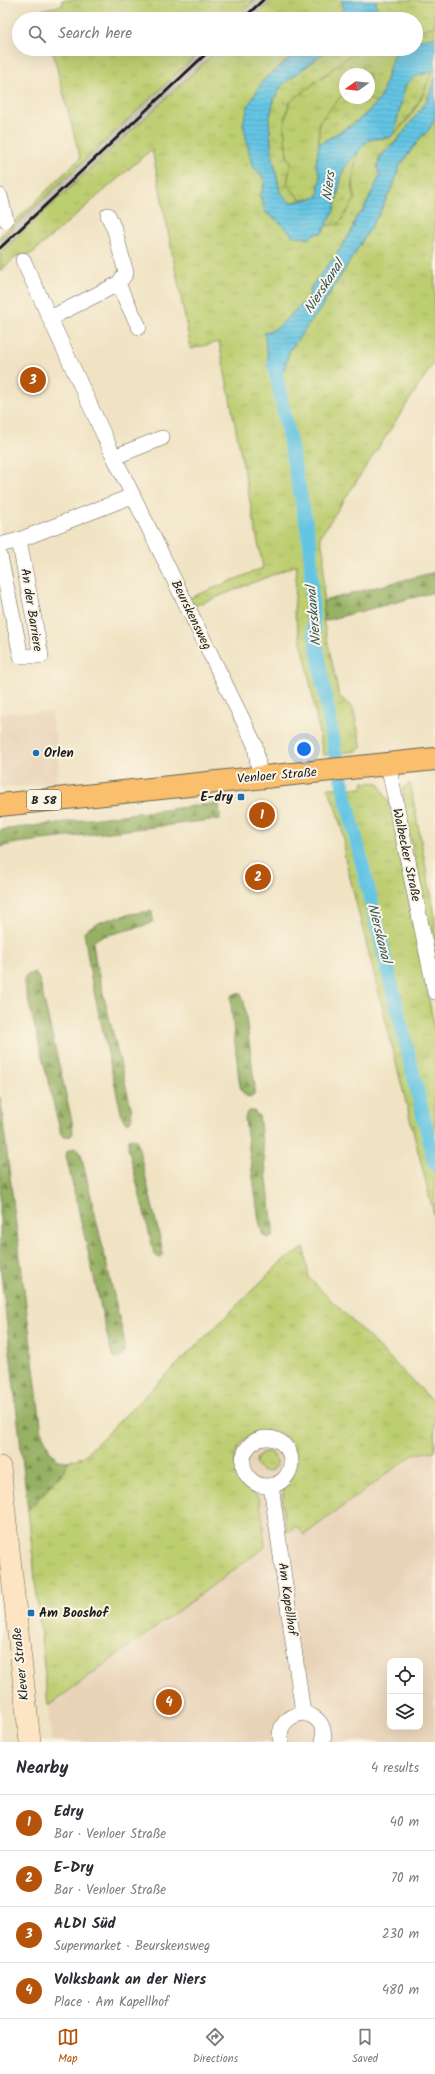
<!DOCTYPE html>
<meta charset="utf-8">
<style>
:root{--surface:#fff;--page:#f7f7f7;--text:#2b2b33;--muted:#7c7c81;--line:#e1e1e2;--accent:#b45309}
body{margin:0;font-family:Kalam,sans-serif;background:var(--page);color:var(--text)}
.controls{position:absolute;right:12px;bottom:12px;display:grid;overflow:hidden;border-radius:8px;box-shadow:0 4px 16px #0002}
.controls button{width:36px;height:36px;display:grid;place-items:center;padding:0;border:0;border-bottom:1px solid var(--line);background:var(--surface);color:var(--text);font:20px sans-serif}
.compass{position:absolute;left:339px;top:68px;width:36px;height:36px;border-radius:50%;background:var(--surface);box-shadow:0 4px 16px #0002;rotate:255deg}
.you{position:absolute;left:304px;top:749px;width:14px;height:14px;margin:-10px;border:3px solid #fff;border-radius:50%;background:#1a73e8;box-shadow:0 0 0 6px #1a73e833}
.badge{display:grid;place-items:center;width:26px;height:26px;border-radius:50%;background:var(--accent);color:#fff;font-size:13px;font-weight:700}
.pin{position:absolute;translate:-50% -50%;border:2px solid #fff;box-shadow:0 1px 4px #0006}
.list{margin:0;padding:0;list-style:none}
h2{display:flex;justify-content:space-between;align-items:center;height:52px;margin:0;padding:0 16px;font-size:17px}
h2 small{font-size:13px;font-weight:400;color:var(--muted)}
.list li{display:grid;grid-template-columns:26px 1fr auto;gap:12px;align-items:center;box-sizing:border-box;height:56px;padding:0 16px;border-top:1px solid var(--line)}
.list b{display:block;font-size:15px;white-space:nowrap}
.list p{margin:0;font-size:13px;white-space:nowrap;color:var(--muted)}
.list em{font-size:13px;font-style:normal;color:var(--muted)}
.icon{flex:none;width:22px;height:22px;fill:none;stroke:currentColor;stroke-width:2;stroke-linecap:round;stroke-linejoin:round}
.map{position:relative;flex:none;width:435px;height:1742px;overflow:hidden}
.search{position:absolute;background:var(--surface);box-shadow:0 4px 16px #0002;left:12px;right:12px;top:12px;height:44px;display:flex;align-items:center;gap:10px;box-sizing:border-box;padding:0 14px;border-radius:22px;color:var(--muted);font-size:15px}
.sheet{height:276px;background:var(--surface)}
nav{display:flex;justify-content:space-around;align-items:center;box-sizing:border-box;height:56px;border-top:1px solid var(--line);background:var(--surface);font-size:11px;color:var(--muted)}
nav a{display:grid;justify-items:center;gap:2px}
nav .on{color:var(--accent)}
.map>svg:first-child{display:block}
.built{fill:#e8d3b7;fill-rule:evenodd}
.railway{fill:#cbc2b8}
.grass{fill:url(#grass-tufts);stroke:#6c7546}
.forest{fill:url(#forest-firs);stroke:#596640}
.wetland{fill:url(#wetland-marsh);stroke:#6c7546}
.water{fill:url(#water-rules);stroke:#407080}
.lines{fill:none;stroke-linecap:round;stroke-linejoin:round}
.canal{stroke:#64c5e3;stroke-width:14}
.street-casing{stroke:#666256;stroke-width:16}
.secondary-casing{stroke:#666256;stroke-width:22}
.primary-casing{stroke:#666256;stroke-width:24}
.street{stroke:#fff;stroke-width:15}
.secondary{stroke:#fde5c4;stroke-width:21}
.primary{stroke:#f9bf6c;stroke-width:22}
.rail{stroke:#1c1c1c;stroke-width:3}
.poi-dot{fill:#1f6fb2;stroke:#fcf5e5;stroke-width:1.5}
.labels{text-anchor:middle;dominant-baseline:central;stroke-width:4;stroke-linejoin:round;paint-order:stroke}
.shield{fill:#fcf5e5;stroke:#5f5d58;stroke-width:1}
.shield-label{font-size:12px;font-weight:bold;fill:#1c1c1c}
.street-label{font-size:13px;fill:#1c1c1c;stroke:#fcf5e5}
.poi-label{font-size:13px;font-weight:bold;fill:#1c1c1c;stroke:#fcf5e5;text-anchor:start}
.water-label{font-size:14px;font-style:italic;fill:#355762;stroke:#fcf5e5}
</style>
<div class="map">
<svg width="435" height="1742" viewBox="0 0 435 1742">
<defs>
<pattern id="grass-tufts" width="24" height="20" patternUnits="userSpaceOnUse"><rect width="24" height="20" fill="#bdce71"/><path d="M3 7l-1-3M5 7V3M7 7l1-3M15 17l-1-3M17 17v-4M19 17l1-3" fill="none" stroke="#a2b061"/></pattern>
<pattern id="forest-firs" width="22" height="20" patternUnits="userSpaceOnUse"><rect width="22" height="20" fill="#96b163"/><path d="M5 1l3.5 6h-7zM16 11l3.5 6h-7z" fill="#7a8f51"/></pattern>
<pattern id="wetland-marsh" width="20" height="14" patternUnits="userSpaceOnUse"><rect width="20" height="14" fill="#bdce71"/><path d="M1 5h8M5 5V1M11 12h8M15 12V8" fill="none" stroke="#a2b061"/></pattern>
<pattern id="water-rules" width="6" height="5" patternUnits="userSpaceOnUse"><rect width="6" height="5" fill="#64c5e3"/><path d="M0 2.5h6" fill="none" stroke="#56a9c2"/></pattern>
</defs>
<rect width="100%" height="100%" fill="#fcf5e5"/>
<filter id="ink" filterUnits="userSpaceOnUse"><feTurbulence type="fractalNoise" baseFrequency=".025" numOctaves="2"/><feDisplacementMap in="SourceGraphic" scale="8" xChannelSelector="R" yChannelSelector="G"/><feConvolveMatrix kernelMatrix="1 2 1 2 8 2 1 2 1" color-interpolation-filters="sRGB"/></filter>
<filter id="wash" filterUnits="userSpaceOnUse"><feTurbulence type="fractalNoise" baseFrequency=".012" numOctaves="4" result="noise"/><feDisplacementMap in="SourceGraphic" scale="16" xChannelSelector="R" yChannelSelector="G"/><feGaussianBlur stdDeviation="0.9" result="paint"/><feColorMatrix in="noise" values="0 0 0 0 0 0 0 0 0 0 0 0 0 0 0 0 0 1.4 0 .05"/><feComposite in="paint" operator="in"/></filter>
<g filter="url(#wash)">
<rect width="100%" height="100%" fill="#f0e3c3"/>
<path class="built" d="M 51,712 L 59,761 L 55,783 L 0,788 L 0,713 Z
M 268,1430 L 280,1434 L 294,1449 L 296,1467 L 293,1476 L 283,1493 L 287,1533 L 296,1526 L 304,1535 L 414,1454 L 435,1451 L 435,1742 L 52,1742 L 48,1706 L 264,1547 L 254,1490 L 238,1473 L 235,1458 L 237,1449 L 249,1435 ZM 390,1661 L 420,1661 L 420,1727 L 390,1727 Z"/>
<path class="railway" d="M 255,0 L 272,0 L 252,19 L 235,19 Z
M 203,49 L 219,49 L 0,253 L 0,240 Z"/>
<path class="grass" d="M 62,0 L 255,0 L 235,19 L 44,19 L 41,10 L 63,5 Z
M 272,0 L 341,0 L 344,8 L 336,19 L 252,19 Z
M 376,0 L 435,0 L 435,26 L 423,31 L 416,32 L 416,19 L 377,19 Z
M 52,49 L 203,49 L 0,240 L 0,236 L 80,158 Z
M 219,49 L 301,49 L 264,79 L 252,166 C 265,177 267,180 260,196 L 266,213 L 277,220 L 292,235 L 322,233 L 325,226 L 339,224 L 355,199 C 352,184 352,147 369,140 C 377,137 387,141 393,135 C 413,118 424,95 432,70 L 435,70 C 435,97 414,121 397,140 C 393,145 385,149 381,155 C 377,162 378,168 380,176 L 363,211 L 356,217 L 352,230 L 336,255 L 311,287 L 309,297 L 277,328 L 284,371 L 289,351 L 319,311 L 379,214 L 395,181 L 399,167 L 421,137 L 429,130 L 435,118 L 435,361 L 320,537 L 324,554 L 323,619 L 339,696 L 353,708 L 362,748 L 357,749 L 357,751 L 323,755 L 307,666 L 294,612 L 297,565 L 192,607 L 187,599 L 263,568 L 219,342 L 191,349 L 152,149 L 31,254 L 17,256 L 0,271 L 0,253 Z
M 358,49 L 392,49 L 393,56 L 381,97 L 377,103 L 368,98 L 369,74 L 345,74 L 345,94 L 319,122 L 319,144 L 316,165 L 320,175 L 318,197 L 301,200 L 287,184 L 291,162 L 287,156 L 284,126 L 289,103 Z
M 363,782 L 379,783 L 390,806 L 435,1030 L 435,1219 L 344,854 C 348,844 334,799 327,788 L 363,788 Z
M 410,783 L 435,915 L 435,960 L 403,801 L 403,788 Z
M 304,1248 L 309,1278 L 435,1403 L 435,1451 L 414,1454 L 304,1535 L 296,1526 L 287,1533 C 285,1521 281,1506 283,1493 C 285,1478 305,1472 294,1448 C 281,1421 239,1428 235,1458 C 233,1479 248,1479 256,1493 C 263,1505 263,1532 265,1547 L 48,1706 L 28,1510 L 62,1473 L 69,1461 L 83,1457 L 281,1262 Z
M256 1462a10 10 0 1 1 20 0a10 10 0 1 1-20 0Z"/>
<path class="forest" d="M 435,572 L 435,592 L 324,621 L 323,601 Z
M 219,803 L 220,819 L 17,843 L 0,847 L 0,830 L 8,829 Z
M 152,911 L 153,921 L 147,925 L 100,937 L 93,942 L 96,964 L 131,1107 L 132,1117 L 130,1122 L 125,1122 L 122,1117 L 91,978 L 84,932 C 97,919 133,913 152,911 Z
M 34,972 L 39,979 L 72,1121 L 73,1133 L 71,1136 L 64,1137 L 61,1134 L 24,983 L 25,976 Z
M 237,993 L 241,994 L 244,1001 L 255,1088 L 254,1094 L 250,1097 L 246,1096 L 241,1090 L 239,1080 L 231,1005 L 231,996 Z
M 0,1097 L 42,1433 L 50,1451 L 58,1460 L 69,1461 L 62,1473 L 28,1510 L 0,1264 Z
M 249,1111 L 254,1111 L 259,1116 L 273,1227 L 273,1237 L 268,1238 L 263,1235 L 259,1221 L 245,1120 L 246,1114 Z
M 134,1138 L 137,1141 L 162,1247 L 163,1255 L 159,1258 L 154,1254 L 153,1249 L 128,1147 L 129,1139 Z
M 75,1148 L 81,1154 L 125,1343 L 124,1354 L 119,1359 L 113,1358 L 110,1347 L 66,1156 L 67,1151 Z"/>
<path class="wetland" d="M 435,26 L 435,38 L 431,37 L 416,41 L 416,32 Z
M 329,49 L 358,49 L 289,103 L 284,126 L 287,156 L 291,162 L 287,184 L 301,200 L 290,203 L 280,192 L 272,153 L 269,121 L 274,99 L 282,85 Z
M 432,70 C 423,99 414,111 394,134 L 405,86 L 414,77 Z
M 343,94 L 345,94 L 345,98 L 368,98 L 377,103 L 358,121 L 319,144 L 319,122 Z
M 358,150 L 352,184 L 355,199 L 339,224 L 325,226 L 334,211 L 343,170 Z"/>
<path class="water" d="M 341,0 L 376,0 L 377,19 L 336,19 L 344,8 Z
M 431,37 L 435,38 L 435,70 L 414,77 L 405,86 L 394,134 L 390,137 L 368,140 L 343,170 L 334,211 L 322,233 L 314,234 L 309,239 L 292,235 L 277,220 L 266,213 L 260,196 L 265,185 L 262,175 L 252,166 L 243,123 L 249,104 L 264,79 L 301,49 L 329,49 L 282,85 L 274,99 L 269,121 L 272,153 L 280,192 L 290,203 L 318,197 L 320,175 L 316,165 L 319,144 C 342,131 366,119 381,97 L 393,56 L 399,49 L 416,49 L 416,41 Z
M 435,77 L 435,118 L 429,130 L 421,137 L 399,167 L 395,181 L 379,214 L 319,311 L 289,351 L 284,371 L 270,371 L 264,333 L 277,328 L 309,297 L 311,287 L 336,255 L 352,230 L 356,217 L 363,211 L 380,176 L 377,167 L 382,155 L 397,141 L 427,101 Z"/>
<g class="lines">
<path class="canal" d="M 280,353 L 274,363 L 310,543 L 313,625 L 335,752 L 435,1164"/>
</g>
</g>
<g filter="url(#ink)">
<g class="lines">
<defs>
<path id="street" d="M 0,196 L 6,220
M 23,260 L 114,457 L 255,745 L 260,777
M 118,284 L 139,327
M 50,318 L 118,284 L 126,273 L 115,231 L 108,215
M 114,457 L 162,438
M 0,545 L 19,540 L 132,496
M 0,556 L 21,656 L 41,656 L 19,540
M 388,764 L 435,992
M243 1462a24 24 0 1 1 48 0a24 24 0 1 1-48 0Z
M 271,1485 L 303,1713
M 281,1742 C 277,1726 288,1716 303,1713 C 318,1716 326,1726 323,1742"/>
<path id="secondary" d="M 0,1467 L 30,1742"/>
<path id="primary" d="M 0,805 L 435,759"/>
</defs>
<use href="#street" class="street-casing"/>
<use href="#secondary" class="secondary-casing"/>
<use href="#primary" class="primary-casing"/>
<use href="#street" class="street"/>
<use href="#secondary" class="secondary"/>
<use href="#primary" class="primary"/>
<path class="rail" d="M 243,19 L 263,0
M 0,248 L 211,49"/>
</g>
</g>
<g class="poi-dot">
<circle cx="36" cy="753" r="4"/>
<rect x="237" y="793" width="8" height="8" rx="2"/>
<rect x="27" y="1609" width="8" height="8" rx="2"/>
</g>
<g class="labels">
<rect class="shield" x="27" y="790" width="34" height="20" rx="3"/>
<g class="shield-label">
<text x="44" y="800">B 58</text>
</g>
<g class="street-label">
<text transform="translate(31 610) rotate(81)">An der Barriere</text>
<text transform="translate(191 615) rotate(64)">Beurskensweg</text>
<text transform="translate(277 776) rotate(-5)">Venloer Straße</text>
<text transform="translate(406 855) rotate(78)">Walbecker Straße</text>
<text transform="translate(287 1599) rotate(82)">Am Kapellhof</text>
<text transform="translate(21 1664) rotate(-96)">Klever Straße</text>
</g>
<g class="poi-label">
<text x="44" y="753">Orlen</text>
<text x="233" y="797" text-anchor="end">E-dry</text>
<text x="39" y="1613">Am Booshof</text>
</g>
<g class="water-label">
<text transform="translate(329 186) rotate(-83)">Niers</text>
<text transform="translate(324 287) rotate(-57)">Nierskanal</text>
<text transform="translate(314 616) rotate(-95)">Nierskanal</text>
<text transform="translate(379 933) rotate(76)">Nierskanal</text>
</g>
</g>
</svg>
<div class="controls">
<button><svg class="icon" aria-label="locate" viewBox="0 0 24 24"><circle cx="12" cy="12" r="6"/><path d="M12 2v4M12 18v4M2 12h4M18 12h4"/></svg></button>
<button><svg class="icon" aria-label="layers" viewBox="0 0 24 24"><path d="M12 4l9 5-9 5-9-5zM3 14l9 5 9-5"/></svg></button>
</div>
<svg class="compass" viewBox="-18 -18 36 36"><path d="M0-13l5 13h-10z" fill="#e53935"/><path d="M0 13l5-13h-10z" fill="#7c7c81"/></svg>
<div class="you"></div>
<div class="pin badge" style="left:262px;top:815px">1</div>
<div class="pin badge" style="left:258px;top:877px">2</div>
<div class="pin badge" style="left:33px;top:380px">3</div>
<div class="pin badge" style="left:169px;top:1702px">4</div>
<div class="search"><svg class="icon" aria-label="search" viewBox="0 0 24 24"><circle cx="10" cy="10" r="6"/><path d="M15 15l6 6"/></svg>Search here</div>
</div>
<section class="sheet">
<h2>Nearby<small>4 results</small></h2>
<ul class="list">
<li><span class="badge">1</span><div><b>Edry</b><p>Bar · Venloer Straße</p></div><em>40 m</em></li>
<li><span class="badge">2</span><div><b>E-Dry</b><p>Bar · Venloer Straße</p></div><em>70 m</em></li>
<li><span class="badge">3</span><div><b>ALDI Süd</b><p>Supermarket · Beurskensweg</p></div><em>230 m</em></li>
<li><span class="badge">4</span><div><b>Volksbank an der Niers</b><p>Place · Am Kapellhof</p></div><em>480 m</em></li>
</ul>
</section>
<nav>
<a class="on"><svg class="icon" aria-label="map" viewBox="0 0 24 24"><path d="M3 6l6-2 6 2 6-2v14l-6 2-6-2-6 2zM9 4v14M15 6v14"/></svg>Map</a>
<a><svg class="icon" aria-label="directions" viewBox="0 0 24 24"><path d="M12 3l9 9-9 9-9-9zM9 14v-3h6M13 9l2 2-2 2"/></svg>Directions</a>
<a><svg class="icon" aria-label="saved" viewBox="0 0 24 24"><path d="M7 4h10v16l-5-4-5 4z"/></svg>Saved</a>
</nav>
